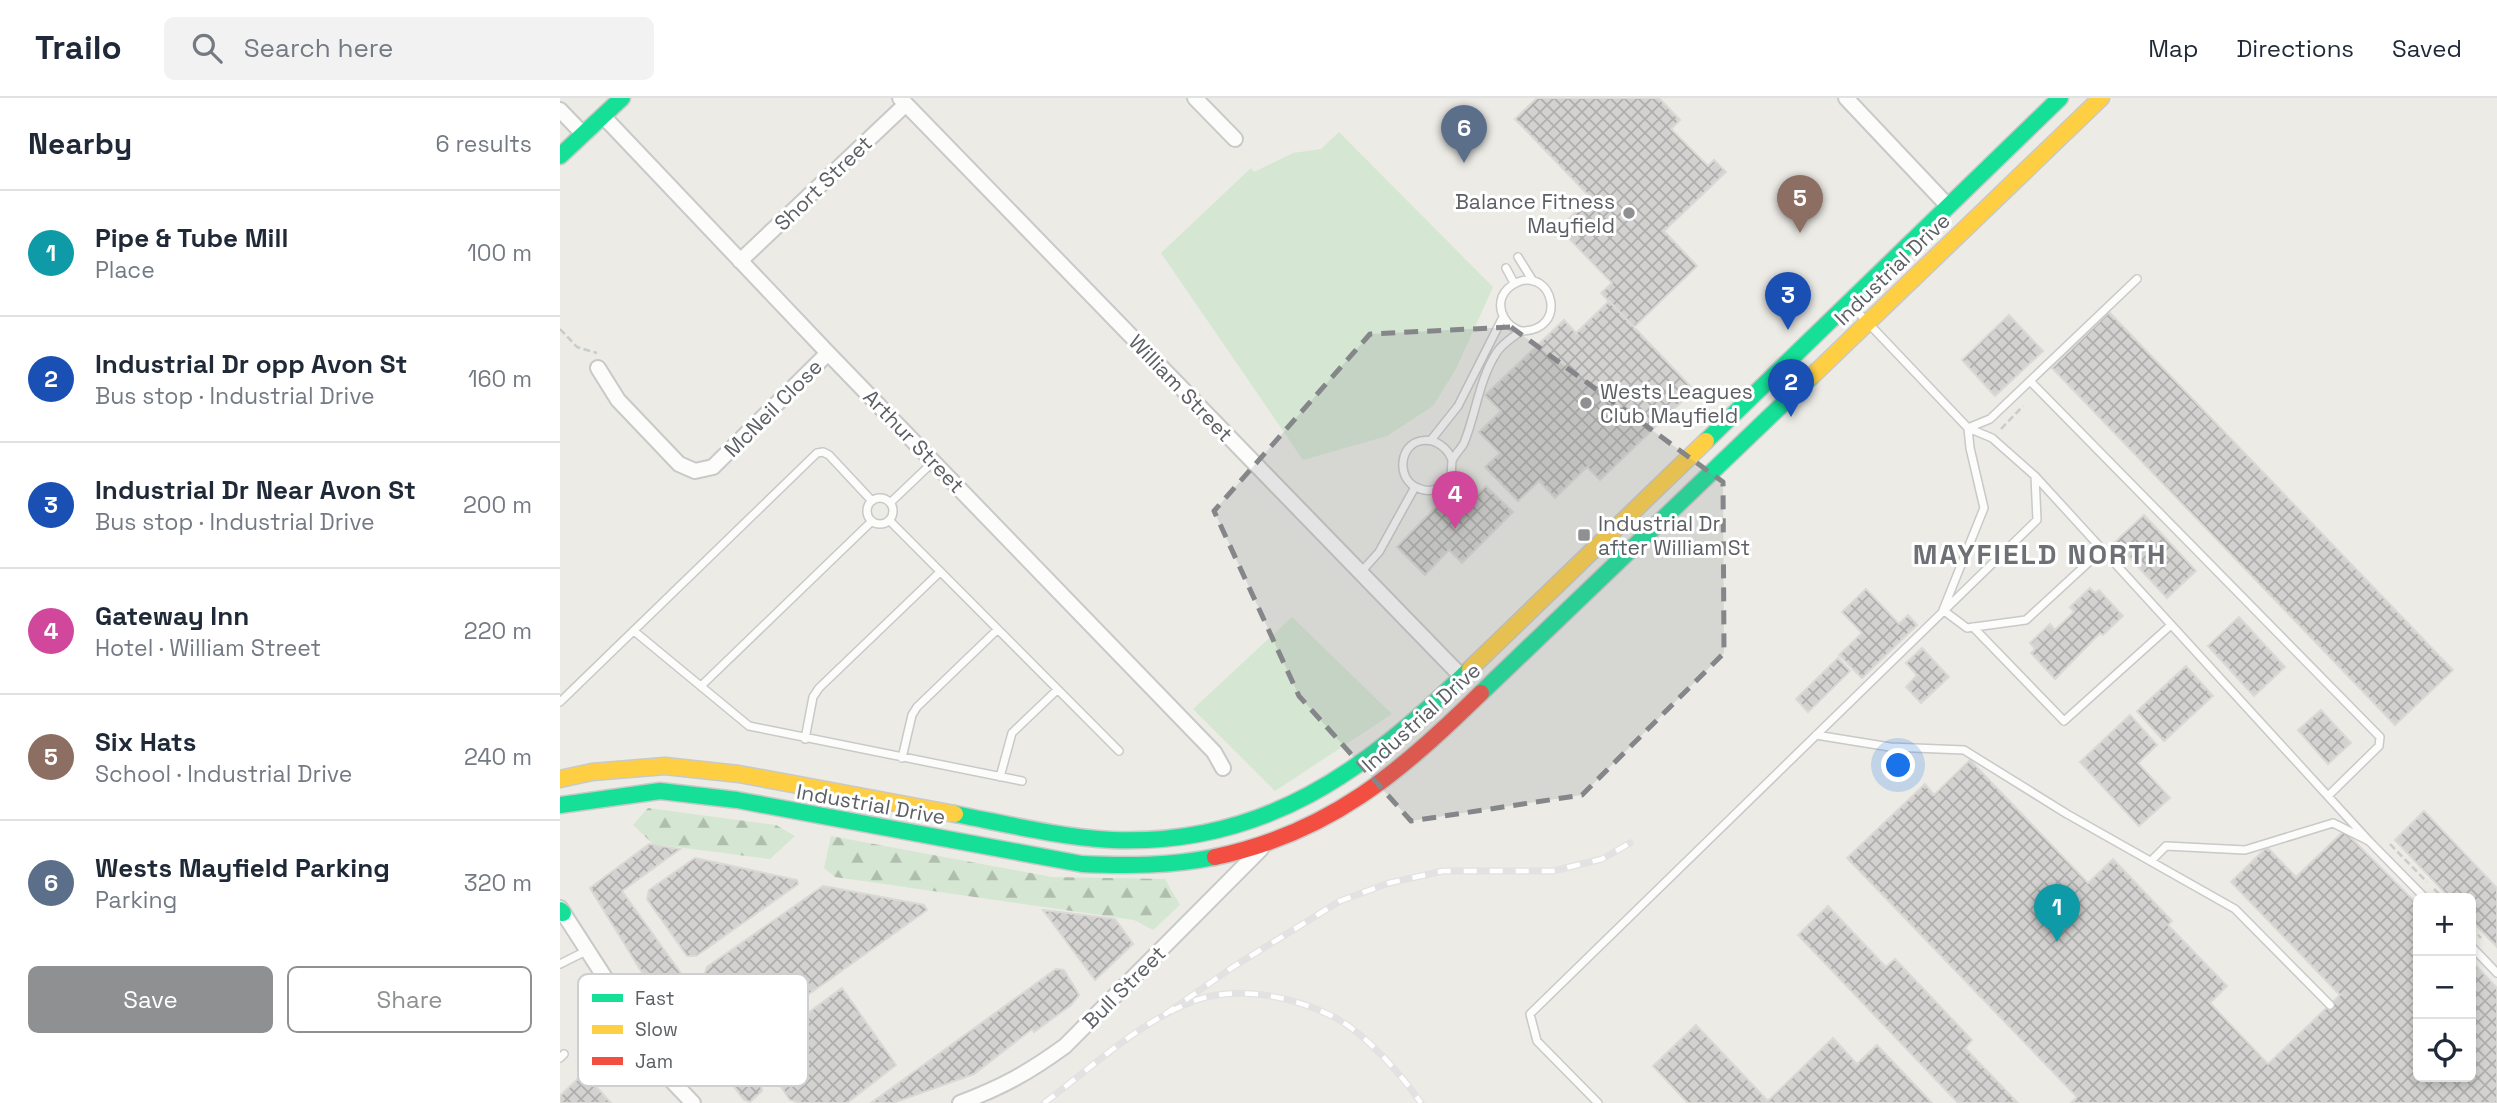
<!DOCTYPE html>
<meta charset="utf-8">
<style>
:root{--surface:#fff;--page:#f2f2f3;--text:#1f2937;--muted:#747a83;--line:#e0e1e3;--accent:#8e9092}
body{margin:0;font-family:"Space Grotesk",sans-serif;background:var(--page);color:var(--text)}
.controls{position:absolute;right:21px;bottom:21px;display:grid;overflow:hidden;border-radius:10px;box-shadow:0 4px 10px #0003}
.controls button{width:63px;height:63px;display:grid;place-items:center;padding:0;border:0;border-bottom:2px solid var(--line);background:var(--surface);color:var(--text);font:35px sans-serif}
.you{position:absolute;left:1339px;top:668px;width:24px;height:24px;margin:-18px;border:5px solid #fff;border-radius:50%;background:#1a73e8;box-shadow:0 0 0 10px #1a73e833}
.badge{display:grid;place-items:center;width:46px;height:46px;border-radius:50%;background:var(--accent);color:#fff;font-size:23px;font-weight:700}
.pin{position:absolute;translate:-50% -58px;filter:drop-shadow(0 2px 4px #0008)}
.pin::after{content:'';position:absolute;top:37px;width:24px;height:21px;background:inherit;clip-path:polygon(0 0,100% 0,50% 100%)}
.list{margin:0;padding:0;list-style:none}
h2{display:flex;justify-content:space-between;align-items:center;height:91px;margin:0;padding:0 28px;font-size:30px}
h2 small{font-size:23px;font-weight:400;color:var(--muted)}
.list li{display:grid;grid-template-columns:46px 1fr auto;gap:21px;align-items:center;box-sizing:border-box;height:126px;padding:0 28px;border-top:2px solid var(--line)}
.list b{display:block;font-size:26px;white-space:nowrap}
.list p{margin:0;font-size:23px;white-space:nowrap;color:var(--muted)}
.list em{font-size:23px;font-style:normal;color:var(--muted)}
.actions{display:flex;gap:14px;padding:21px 28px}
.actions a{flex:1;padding:16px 0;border:2px solid var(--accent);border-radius:10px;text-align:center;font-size:24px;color:var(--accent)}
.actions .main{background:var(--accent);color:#fff}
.icon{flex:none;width:38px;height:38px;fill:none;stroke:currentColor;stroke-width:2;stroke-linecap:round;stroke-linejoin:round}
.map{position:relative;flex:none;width:1937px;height:1005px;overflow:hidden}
header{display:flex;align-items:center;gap:42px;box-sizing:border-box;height:98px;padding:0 35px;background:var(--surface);border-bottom:2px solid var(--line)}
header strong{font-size:33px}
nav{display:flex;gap:38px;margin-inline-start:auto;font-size:24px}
.search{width:490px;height:63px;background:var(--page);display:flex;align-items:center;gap:18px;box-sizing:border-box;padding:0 24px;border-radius:10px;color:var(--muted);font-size:26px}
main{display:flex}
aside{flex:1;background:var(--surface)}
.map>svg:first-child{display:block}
.green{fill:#d5e7d2}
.forest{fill:url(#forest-firs)}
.building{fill:url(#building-cross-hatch);stroke:#dbd9d6;stroke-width:2}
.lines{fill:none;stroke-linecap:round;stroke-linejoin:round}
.lane-casing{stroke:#c8c9c8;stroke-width:10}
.street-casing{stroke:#c8c9c8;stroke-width:18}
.fast-casing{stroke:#c8c9c8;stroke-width:19}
.slow-casing{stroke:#c8c9c8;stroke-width:19}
.jam-casing{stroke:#c8c9c8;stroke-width:19}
.path{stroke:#c8ccca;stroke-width:2.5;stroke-dasharray:7 3.5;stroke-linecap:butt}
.lane{stroke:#fcfcfb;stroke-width:7}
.street{stroke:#fcfcfb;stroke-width:14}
.fast{stroke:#16e098;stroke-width:16}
.slow{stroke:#ffcf43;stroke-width:16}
.jam{stroke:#f24e42;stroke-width:16}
.rail-casing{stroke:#e3e2e2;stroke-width:7}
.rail{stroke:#fff;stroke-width:4.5;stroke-dasharray:13;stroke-linecap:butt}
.marked{fill:#848689;fill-opacity:0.2;stroke:#848689;stroke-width:5;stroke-dasharray:14 9;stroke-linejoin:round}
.poi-dot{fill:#8e9092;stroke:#fff;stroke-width:2.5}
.labels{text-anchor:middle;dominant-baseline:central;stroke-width:6;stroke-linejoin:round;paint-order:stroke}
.street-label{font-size:21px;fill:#5c5f64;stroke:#fff}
.poi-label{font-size:21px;fill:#5c5f64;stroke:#fff;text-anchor:start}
.district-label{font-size:28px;font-weight:bold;letter-spacing:2px;fill:#6d7176;stroke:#fff}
.key{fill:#fff;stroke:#cecfd0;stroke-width:2}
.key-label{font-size:19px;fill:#5c5f64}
</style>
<header>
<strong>Trailo</strong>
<div class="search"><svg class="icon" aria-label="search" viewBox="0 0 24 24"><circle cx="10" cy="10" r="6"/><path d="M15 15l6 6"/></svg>Search here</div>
<nav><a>Map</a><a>Directions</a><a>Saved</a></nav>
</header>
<main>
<aside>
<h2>Nearby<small>6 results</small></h2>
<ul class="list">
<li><span class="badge" style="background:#0f9aa8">1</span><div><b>Pipe &amp; Tube Mill</b><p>Place</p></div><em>100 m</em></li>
<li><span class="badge" style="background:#1a4fb4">2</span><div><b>Industrial Dr opp Avon St</b><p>Bus stop · Industrial Drive</p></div><em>160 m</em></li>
<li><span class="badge" style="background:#1a4fb4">3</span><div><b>Industrial Dr Near Avon St</b><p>Bus stop · Industrial Drive</p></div><em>200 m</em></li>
<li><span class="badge" style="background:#d1479c">4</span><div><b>Gateway Inn</b><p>Hotel · William Street</p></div><em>220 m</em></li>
<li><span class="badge" style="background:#8d6e63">5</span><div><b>Six Hats</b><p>School · Industrial Drive</p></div><em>240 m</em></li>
<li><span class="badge" style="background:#5c6f8a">6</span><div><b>Wests Mayfield Parking</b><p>Parking</p></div><em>320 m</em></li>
</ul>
<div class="actions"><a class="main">Save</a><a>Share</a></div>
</aside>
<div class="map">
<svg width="1937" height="1005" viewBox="0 0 1937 1005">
<defs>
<pattern id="forest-firs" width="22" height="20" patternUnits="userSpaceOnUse" patternTransform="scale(1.75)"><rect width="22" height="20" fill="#d5e7d2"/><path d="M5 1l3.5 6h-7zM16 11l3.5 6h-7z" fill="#b0beae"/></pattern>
<pattern id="building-cross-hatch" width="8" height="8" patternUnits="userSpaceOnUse" patternTransform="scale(1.75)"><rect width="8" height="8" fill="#d3d2d0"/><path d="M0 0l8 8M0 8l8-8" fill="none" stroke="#aeaeac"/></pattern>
</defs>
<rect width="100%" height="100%" fill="#ecebe6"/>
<path class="green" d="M 779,34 L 933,189 L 896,271 L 873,308 L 827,338 L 743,362 L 601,155 L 691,70 L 694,74 L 733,55 L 761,51 Z
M 732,519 L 832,616 L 715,693 L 633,611 Z"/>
<path class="forest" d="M 88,710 L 216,727 L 235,738 L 210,761 L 93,746 L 73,727 Z
M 271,738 L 492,779 L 605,781 L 620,807 L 593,832 L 574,822 L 275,779 L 264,770 Z"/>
<path class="building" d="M 977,0 L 1099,0 L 1120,22 L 1111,31 L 1148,68 L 1154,62 L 1166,74 L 1104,133 L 1137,168 L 1074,229 L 1041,195 L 1052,185 L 999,130 L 1031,100 L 955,21 Z
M 1049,203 L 1134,292 L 1040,382 L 1027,369 L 995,400 L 979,383 L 958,403 L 925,369 L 940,355 L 919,334 L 941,313 L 925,297 L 1004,222 L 1016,235 Z
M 1549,214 L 1893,572 L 1835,627 L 1492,270 Z
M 1449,217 L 1483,253 L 1435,298 L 1402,262 Z
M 926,388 L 953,414 L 902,465 L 889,452 L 865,477 L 837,449 L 895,389 L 910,404 Z
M 1584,417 L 1636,473 L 1607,500 L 1555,444 Z
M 1530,490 L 1535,495 L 1539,492 L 1563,518 L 1543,537 L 1540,535 L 1495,581 L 1471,555 L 1475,551 L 1470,545 L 1490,526 L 1495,532 L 1514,514 L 1510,509 Z
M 1306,491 L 1339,526 L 1348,517 L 1357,527 L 1302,580 L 1279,557 L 1302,535 L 1282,514 Z
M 1679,519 L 1725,569 L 1694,598 L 1648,548 Z
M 1362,550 L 1389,579 L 1361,605 L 1346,589 L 1357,577 L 1346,565 Z
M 1278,560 L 1290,573 L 1248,614 L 1236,601 Z
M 1626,568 L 1653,598 L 1604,643 L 1577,613 Z
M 1761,612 L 1791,645 L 1768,666 L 1738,632 Z
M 1570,617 L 1597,647 L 1578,665 L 1610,700 L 1579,728 L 1520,664 Z
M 1410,662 L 1528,785 L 1553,761 L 1612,823 L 1608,827 L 1667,888 L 1650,905 L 1708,966 L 1780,897 L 1671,784 L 1707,749 L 1736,779 L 1784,733 L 1858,807 L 1858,979 L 1911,979 L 1911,862 L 1937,890 L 1937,1005 L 1511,1005 L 1517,999 L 1287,760 L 1365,686 L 1374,697 Z
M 1864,713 L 1937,790 L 1937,849 L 1911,822 L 1911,800 L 1890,800 L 1835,742 Z
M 89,746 L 120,751 L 62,793 L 166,938 L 134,959 L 30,790 Z
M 135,760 L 237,782 L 238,786 L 136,858 L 127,858 L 87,801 L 89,792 Z
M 263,788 L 364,807 L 367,812 L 186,941 L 144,878 L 147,869 Z
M 1268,808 L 1326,869 L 1335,861 L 1412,942 L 1405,950 L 1458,1005 L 1398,1005 L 1238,837 Z
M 483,812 L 555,821 L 573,846 L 535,882 Z
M 496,871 L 504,872 L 519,897 L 511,907 L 474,934 L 472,931 L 414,976 L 333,1005 L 311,1005 Z
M 282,890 L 336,967 L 287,1005 L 241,1005 L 230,1002 L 196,953 Z
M 1136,927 L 1208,1003 L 1273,940 L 1297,966 L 1317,947 L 1372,1005 L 1128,1005 L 1093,968 Z
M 177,962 L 184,965 L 201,988 L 202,993 L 190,1004 L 184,1002 L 165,977 L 165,971 Z
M 24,975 L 51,1005 L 0,1005 L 0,998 Z"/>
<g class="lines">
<defs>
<path id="lane" d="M 958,159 L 973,183
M 946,170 L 954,185
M 1470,283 L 1820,639 L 1819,648 L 1768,698
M 871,342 L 898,308 L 943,219
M 892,362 C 883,336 846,335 843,364 C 842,375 847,386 858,390 C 868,395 880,392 887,383 C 893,376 891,371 892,363 C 894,357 901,351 904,345 C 916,316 919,281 937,254 C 943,245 953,239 961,233 C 1009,233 993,170 958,184 C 951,187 945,192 942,199 C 937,214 947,229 961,233
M 1475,378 L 1809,743
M307 413a13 13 0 1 1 26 0a13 13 0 1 1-26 0Z
M 330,405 L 373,364
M 329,422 L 559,653
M 1542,452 L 1466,522 L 1407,530 L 1383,512 L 1424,410 L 1410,350 L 1408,330 L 1430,321 L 1577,181
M 801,474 L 819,454 L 855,389
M 1413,529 L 1504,623 L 1611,527
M 74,533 L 189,628 L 462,683
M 141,588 L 312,423
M 0,604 L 257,355 L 263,354 L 269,357 L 312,403
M 1256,637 L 1330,649 L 1404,652 L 1507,716 L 1675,811 L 1770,907
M 245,641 L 253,599 L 259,590 L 380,474
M 342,660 L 352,617 L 357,609 L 437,532
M 440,679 L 452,635 L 497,592
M 1591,763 L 1606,748 L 1685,752 L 1773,725 L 1809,743 L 1865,800
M 1911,848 L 1937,875
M 0,866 L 26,853
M 0,960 L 4,956
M 1038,1005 L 977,943 L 970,916 L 1477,422 L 1475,378 L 1432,340 L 1408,330 L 1291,207"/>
<path id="street" d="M 340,0 L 902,579
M 635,0 L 675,41
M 1286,0 L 1388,108
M 0,12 L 23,36
M 43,18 L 268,255 L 654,654 L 663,670
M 180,163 L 346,6
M 38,270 L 58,302 L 119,366 L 135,373 L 153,369 L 268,255
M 0,810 L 111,982 L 133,1005
M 400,1005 C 442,989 468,975 505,948 L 701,751"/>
<path id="fast" d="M 0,58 L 62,0
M 1146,343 L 1500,0
M 921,595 L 1251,279
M 0,707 L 100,693 L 177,702 L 522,766 C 567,768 611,768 655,759
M 395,716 C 447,726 499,739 552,742 C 705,748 806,672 910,571
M 0,812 L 3,815"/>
<path id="slow" d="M 1251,279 L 1541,0
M 910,571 L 1146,343
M 0,681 L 32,674 L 105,668 L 179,676 L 395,716"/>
<path id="jam" d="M 655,759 C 770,735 840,674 921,595"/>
</defs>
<use href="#lane" class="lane-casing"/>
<use href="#street" class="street-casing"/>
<use href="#fast" class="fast-casing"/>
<use href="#slow" class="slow-casing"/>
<use href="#jam" class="jam-casing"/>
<path class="path" d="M 0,231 L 17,249 L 37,255
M 1441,331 L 1463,308
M 1830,746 L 1867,784
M 1874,791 L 1883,800
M 1911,829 L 1921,840"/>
<use href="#lane" class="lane"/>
<use href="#street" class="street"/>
<use href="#fast" class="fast"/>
<use href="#slow" class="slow"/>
<use href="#jam" class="jam"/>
<defs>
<path id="rail" d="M 604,917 L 673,869 L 780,803 L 829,785 L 883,773 L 993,773 L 1042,761 L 1070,745
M 484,1005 C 530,971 571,931 624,907 C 670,885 730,897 774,919 C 805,935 841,976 861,1005"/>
</defs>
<use href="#rail" class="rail-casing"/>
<use href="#rail" class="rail"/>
</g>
<path class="marked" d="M 951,229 L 1163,384 L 1164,555 L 1022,697 L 851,723 L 739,598 L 654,413 L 810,236 Z"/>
<g class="poi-dot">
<circle cx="1069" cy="115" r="7"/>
<circle cx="1026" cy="305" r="7"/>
<rect x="1017" y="430" width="14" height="14" rx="3.5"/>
</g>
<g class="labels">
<g class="street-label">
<text transform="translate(263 85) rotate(-44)">Short Street</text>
<text transform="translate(1332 171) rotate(-44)">Industrial Drive</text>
<text transform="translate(621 290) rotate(46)">William Street</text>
<text transform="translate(213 310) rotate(-45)">McNeil Close</text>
<text transform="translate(354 343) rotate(46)">Arthur Street</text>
<text transform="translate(861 619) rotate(-42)">Industrial Drive</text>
<text transform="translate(311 706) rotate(10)">Industrial Drive</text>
<text transform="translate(564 889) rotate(-45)">Bull Street</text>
</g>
<g class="poi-label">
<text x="1055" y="103" text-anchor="end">Balance Fitness<tspan x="1055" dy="24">Mayfield</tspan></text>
<text x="1040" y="293">Wests Leagues<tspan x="1040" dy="24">Club Mayfield</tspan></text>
<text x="1038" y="425">Industrial Dr<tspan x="1038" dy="24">after William St</tspan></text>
</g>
<g class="district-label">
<text x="1480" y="456">MAYFIELD NORTH</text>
</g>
</g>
<rect x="18" y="876" width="230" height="112" rx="10" class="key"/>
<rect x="32" y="896" width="31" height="8" fill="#16e098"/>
<rect x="32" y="927" width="31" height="9" fill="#ffcf43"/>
<rect x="32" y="959" width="31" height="8" fill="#f24e42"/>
<g class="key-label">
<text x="75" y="907">Fast</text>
<text x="75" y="938">Slow</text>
<text x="75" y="970">Jam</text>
</g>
</svg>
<div class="controls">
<button>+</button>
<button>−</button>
<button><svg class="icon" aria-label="locate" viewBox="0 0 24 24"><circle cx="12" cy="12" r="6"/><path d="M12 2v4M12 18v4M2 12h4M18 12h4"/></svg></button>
</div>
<div class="you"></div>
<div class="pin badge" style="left:1497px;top:844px;background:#0f9aa8">1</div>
<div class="pin badge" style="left:1231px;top:319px;background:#1a4fb4">2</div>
<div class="pin badge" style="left:1228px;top:232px;background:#1a4fb4">3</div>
<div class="pin badge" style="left:895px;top:431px;background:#d1479c">4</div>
<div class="pin badge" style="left:1240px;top:135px;background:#8d6e63">5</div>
<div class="pin badge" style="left:904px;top:65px;background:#5c6f8a">6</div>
</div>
</main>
